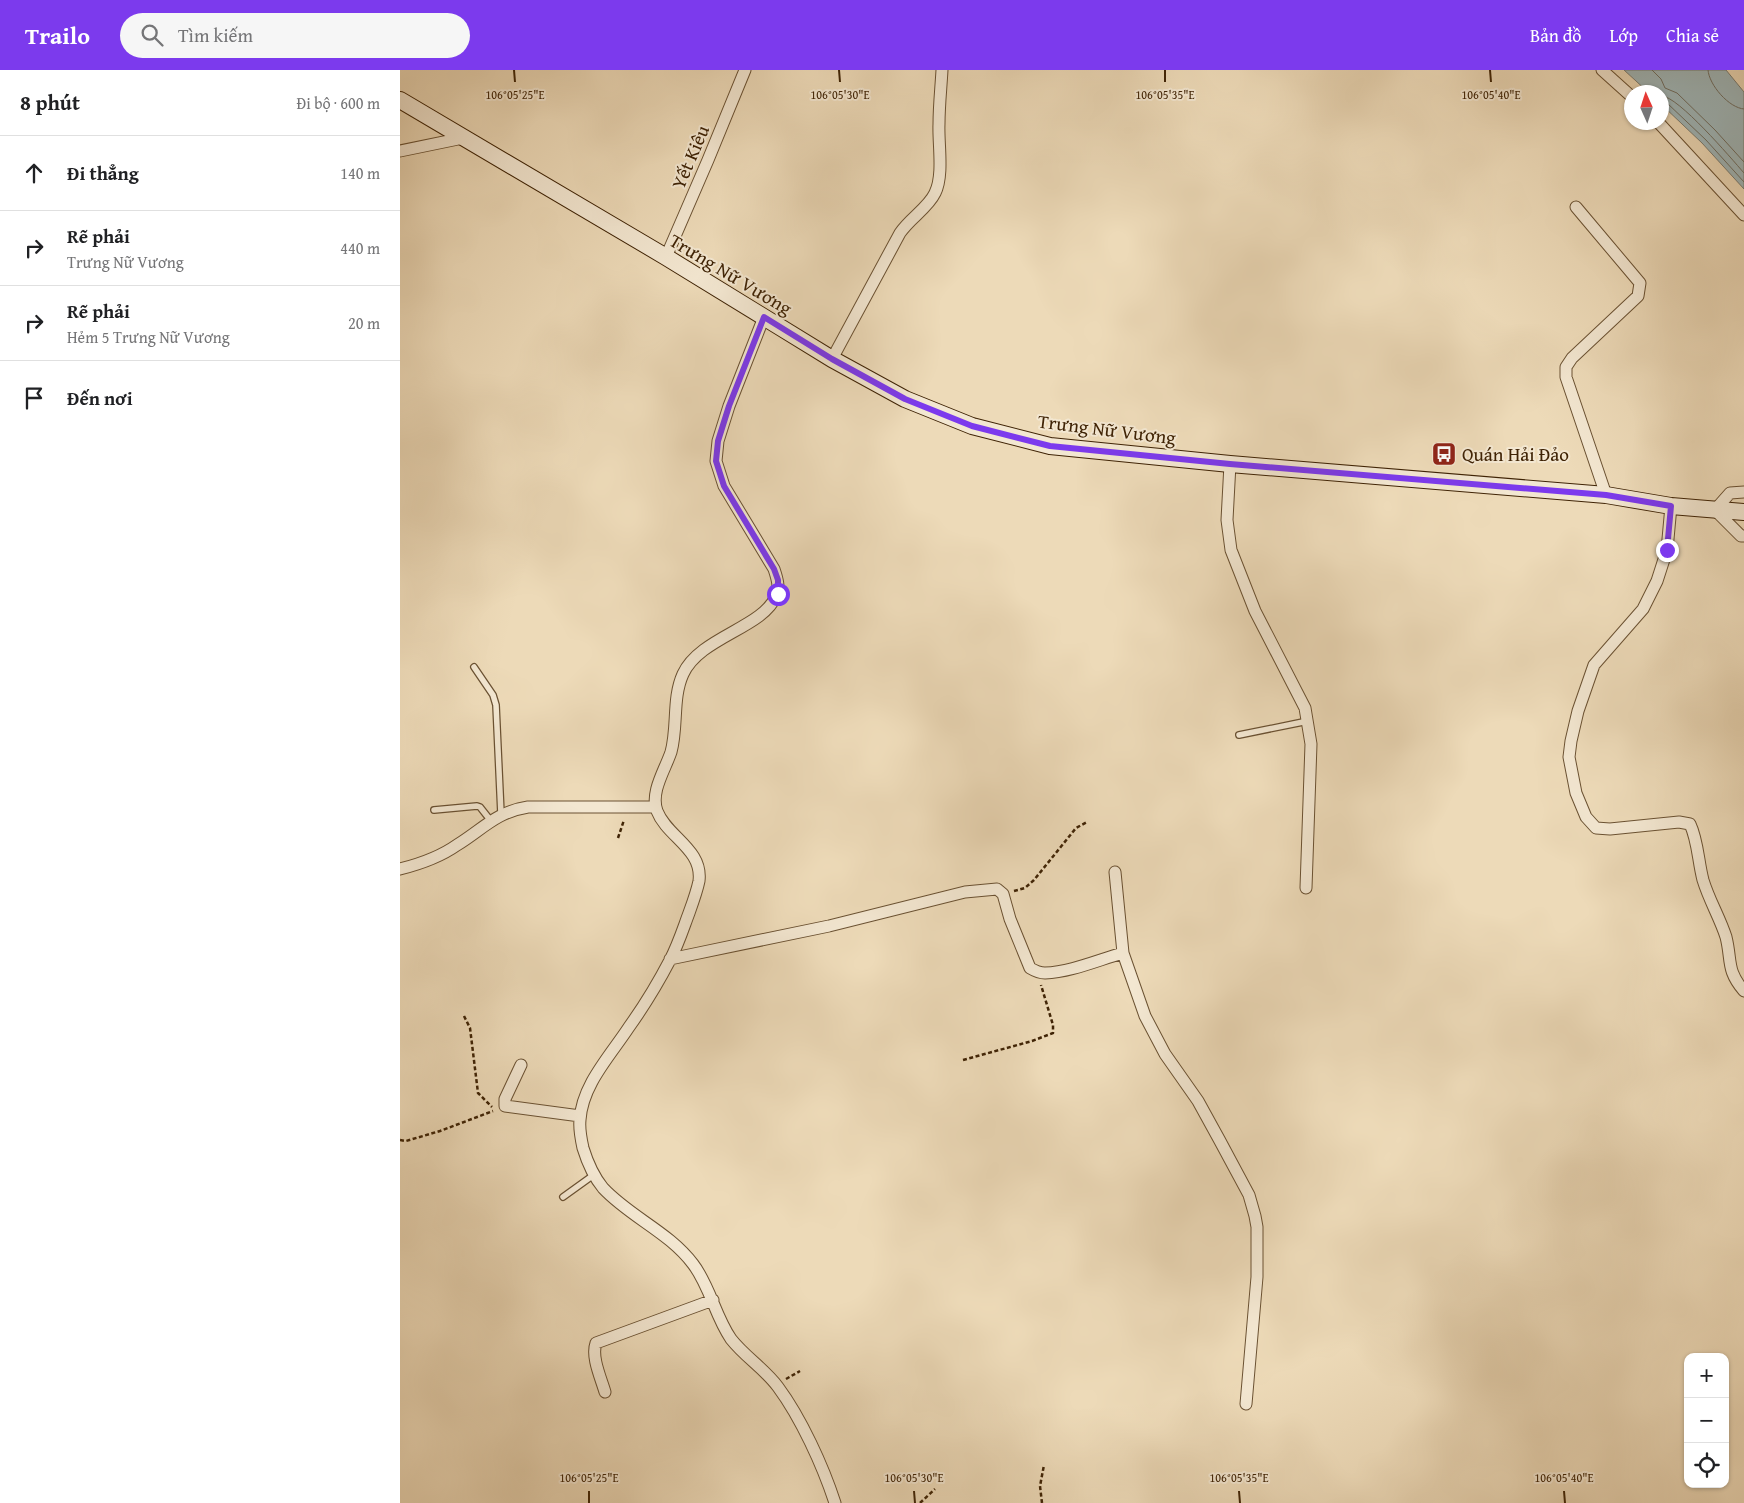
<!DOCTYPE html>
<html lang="vi">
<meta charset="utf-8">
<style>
:root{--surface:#fff;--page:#f6f6f6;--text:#202124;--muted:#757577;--line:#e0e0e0;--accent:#7c3aed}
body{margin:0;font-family:"Gentium Book Plus",serif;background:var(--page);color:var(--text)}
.controls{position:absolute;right:15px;bottom:15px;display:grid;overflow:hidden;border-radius:10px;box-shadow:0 1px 4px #0004}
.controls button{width:45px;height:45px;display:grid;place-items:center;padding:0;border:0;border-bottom:1px solid var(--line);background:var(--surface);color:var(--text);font:25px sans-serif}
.compass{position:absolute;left:1224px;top:15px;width:45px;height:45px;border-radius:50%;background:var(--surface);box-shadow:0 1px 4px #0004;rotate:357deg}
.stop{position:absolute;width:15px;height:15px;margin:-11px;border:4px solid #7c3aed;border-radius:50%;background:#fff}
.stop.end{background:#7c3aed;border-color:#fff;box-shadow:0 1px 5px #0008}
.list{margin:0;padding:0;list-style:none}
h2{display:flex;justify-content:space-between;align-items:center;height:65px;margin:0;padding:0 20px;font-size:21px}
h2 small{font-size:16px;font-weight:400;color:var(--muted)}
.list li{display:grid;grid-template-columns:32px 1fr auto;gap:15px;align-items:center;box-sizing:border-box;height:75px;padding:0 20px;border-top:1px solid var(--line)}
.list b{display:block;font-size:19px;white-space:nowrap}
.list p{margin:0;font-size:16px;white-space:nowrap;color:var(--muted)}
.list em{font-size:16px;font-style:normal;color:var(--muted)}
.icon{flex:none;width:28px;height:28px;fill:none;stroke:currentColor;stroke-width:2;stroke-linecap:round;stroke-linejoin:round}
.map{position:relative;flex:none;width:1344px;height:1433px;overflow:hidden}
header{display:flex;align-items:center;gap:30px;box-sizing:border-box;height:70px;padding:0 25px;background:var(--accent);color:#fff}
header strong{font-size:24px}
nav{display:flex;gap:28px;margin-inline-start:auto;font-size:18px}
.search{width:350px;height:45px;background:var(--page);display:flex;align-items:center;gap:12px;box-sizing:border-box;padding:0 18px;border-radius:28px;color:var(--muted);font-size:19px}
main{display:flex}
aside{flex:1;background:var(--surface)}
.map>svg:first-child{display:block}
.water{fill:#9fb7ba;stroke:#797c72}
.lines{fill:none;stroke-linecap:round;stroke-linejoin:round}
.shore{stroke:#6f6d60;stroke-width:1}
.lane-casing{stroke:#6a5132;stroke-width:8}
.street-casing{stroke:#6a5132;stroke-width:13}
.secondary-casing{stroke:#3f2305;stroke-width:18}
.path{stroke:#3f2305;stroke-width:2.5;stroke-dasharray:4 2.5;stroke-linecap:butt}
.lane{stroke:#f3e7d1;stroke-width:5.5}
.street{stroke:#f3e7d1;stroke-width:11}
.secondary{stroke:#f3e7d1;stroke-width:16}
.route{stroke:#7c3aed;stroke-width:6}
.ticks{fill:none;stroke:#3f2305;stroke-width:2}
.labels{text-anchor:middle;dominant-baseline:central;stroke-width:4;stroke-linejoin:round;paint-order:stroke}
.street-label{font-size:19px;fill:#3f2305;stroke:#f3e7d1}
.poi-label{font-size:19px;fill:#3f2305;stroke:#f3e7d1;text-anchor:start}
.ticks-label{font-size:12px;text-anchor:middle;fill:#3f2305;stroke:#f3e7d1;stroke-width:4;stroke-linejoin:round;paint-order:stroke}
</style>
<header>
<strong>Trailo</strong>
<div class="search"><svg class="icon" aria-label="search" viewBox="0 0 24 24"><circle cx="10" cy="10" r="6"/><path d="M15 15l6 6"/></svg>Tìm kiếm</div>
<nav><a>Bản đồ</a><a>Lớp</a><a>Chia sẻ</a></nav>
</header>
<main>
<aside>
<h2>8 phút<small>Đi bộ · 600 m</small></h2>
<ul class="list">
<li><svg class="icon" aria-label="ahead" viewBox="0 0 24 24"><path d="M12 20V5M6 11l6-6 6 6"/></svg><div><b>Đi thẳng</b></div><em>140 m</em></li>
<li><svg class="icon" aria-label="right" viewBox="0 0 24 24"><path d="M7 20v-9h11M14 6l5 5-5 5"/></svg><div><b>Rẽ phải</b><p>Trưng Nữ Vương</p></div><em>440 m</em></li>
<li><svg class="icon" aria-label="right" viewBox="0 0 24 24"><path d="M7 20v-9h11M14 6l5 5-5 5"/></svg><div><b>Rẽ phải</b><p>Hẻm 5 Trưng Nữ Vương</p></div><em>20 m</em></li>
<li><svg class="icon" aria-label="arrive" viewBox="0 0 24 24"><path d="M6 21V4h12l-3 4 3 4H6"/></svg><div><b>Đến nơi</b></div></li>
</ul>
</aside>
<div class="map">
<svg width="1344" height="1433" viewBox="0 0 1344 1433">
<rect width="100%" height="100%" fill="#eddab8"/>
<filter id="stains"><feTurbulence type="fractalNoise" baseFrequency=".004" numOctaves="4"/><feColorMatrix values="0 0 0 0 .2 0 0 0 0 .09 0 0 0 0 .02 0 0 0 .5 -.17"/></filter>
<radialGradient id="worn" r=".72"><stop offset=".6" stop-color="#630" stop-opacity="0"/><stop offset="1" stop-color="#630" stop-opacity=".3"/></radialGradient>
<path class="water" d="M 1224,0 L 1326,0 L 1344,22 L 1344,119 L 1302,73 L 1262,35 L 1262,22 L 1248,22 Z"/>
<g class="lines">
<path class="shore" d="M 1252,0 L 1261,9 L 1265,18 L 1277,23 L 1315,60 L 1344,92
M 1308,0 C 1309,15 1329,38 1344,39
M 1262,26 C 1278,26 1331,88 1344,103
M 1262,32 L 1267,33 L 1306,70 L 1344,112"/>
<defs>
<path id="lane" d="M 74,597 L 93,625 L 96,635 L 101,744
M 839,665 L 908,651
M 34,740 L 77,736 L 80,737 L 91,751
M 163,1127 L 195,1104"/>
<path id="street" d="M 1202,0 L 1232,27
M 1258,52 L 1344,145
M 0,81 L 63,68
M 1176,137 L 1240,213 L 1238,226 L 1172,288 L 1166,297 L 1166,307 L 1206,425
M 266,187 L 308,90 L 345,0
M 364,247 L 329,336 L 318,371 L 316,391 L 324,416 L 374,499 C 377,508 380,517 376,526 C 363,558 300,567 283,604 C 272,628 278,657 271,682 C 265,700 250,722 257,741 C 267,767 303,779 299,811 C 297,821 293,832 289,843 C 283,859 278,875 270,890 C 258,913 244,936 229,957 C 210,986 182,1015 180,1050 C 179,1059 181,1069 183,1078 C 187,1091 194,1107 203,1118 C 230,1147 269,1162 293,1194 C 310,1216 315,1246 331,1269 C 345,1287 365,1299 378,1317 C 401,1348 423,1396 435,1433
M 432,289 L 500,163 C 510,148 528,138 535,123 C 544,105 538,73 539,54 C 539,36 541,18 542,0
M 830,394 L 827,450 L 831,480 L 855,541 L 905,638 L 911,674 L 906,818
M 1344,422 L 1330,423 L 1315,440 L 1341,466 L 1344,466
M 1271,436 L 1267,480 L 1257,511 L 1243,539 L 1194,595 L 1178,641 L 1171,671 L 1169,687 L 1176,723 L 1186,747 L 1196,758 L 1210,759 L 1279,752 L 1290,754 C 1298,771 1298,791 1303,810 C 1309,830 1320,848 1326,867 C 1332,891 1326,900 1344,921
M 0,799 C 20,794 40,787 57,775 C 83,759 96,742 128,737 L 255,737
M 715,802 L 723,883 L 745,946 L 765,984 L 798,1031 L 820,1071 L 849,1125 L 855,1146 L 857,1157 L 857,1207 L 846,1334
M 270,889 L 429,856 L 565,822 L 597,819 L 603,824 L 610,849 L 630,898 C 635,901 639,903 645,903 C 671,902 698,890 723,883
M 121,995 L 105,1029 L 105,1036 L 180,1046
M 205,1322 C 201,1308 191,1287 196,1273 L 313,1230"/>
<path id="secondary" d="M 0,30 L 266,187 L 432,289 L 505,329 L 572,356 L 650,376 L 830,394 L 1206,425 L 1271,436 L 1344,442"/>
</defs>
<use href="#lane" class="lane-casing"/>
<use href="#street" class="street-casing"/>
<use href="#secondary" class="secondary-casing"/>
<path class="path" d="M 218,768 L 224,750
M 614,821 L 625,818 L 634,810 L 676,758 L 687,752
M 64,946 L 70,958 L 78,1023 L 92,1037
M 563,990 L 632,971 L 653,963 L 653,955 L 641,915
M 0,1070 L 6,1071 L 40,1061 L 93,1041
M 386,1309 L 400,1301
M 520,1433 L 535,1419
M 642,1433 L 640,1416 L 644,1395"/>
<use href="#lane" class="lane"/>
<use href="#street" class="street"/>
<use href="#secondary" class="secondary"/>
</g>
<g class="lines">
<path class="route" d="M 378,524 L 378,510 L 374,499 L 324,416 L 316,391 L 318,371 L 329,336 L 364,247 L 432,289 L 505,329 L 572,356 L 650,376 L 830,394 L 1206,425 L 1271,436 L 1267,480"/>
</g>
<path class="ticks" d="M 114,0 L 115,12M 439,0 L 440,12M 765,0 L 765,12M 1090,0 L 1091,12M 189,1421 L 189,1433M 514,1421 L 515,1433M 839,1421 L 840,1433M 1164,1421 L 1165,1433"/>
<defs>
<symbol id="bus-square" viewBox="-11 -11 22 22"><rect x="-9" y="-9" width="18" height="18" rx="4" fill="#8f2418" stroke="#f3e7d1"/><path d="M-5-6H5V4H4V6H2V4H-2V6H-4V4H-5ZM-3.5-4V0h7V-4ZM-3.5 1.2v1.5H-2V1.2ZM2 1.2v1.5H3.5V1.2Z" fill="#fff"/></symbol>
</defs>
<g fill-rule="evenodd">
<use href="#bus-square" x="1030" y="370" width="28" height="28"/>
</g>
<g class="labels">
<g class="street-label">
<text transform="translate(290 87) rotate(-67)">Yết Kiêu</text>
<text transform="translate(331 204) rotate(31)">Trưng Nữ Vương</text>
<text transform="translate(707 359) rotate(7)">Trưng Nữ Vương</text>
</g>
<g class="poi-label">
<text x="1062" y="384">Quán Hải Đảo</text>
</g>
</g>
<g class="ticks-label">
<text x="115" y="29">106°05'25"E</text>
<text x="440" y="29">106°05'30"E</text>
<text x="765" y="29">106°05'35"E</text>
<text x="1091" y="29">106°05'40"E</text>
<text x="189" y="1412">106°05'25"E</text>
<text x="514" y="1412">106°05'30"E</text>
<text x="839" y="1412">106°05'35"E</text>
<text x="1164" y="1412">106°05'40"E</text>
</g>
<rect width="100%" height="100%" filter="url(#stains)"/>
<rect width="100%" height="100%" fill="url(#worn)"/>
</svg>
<div class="controls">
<button>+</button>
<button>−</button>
<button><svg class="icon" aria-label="locate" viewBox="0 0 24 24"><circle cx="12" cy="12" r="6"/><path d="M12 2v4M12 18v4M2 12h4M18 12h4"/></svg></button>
</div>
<svg class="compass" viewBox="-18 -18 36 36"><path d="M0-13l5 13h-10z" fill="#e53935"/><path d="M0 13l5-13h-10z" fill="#757577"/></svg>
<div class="stop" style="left:378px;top:524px"></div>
<div class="stop end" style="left:1267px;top:480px"></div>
</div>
</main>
